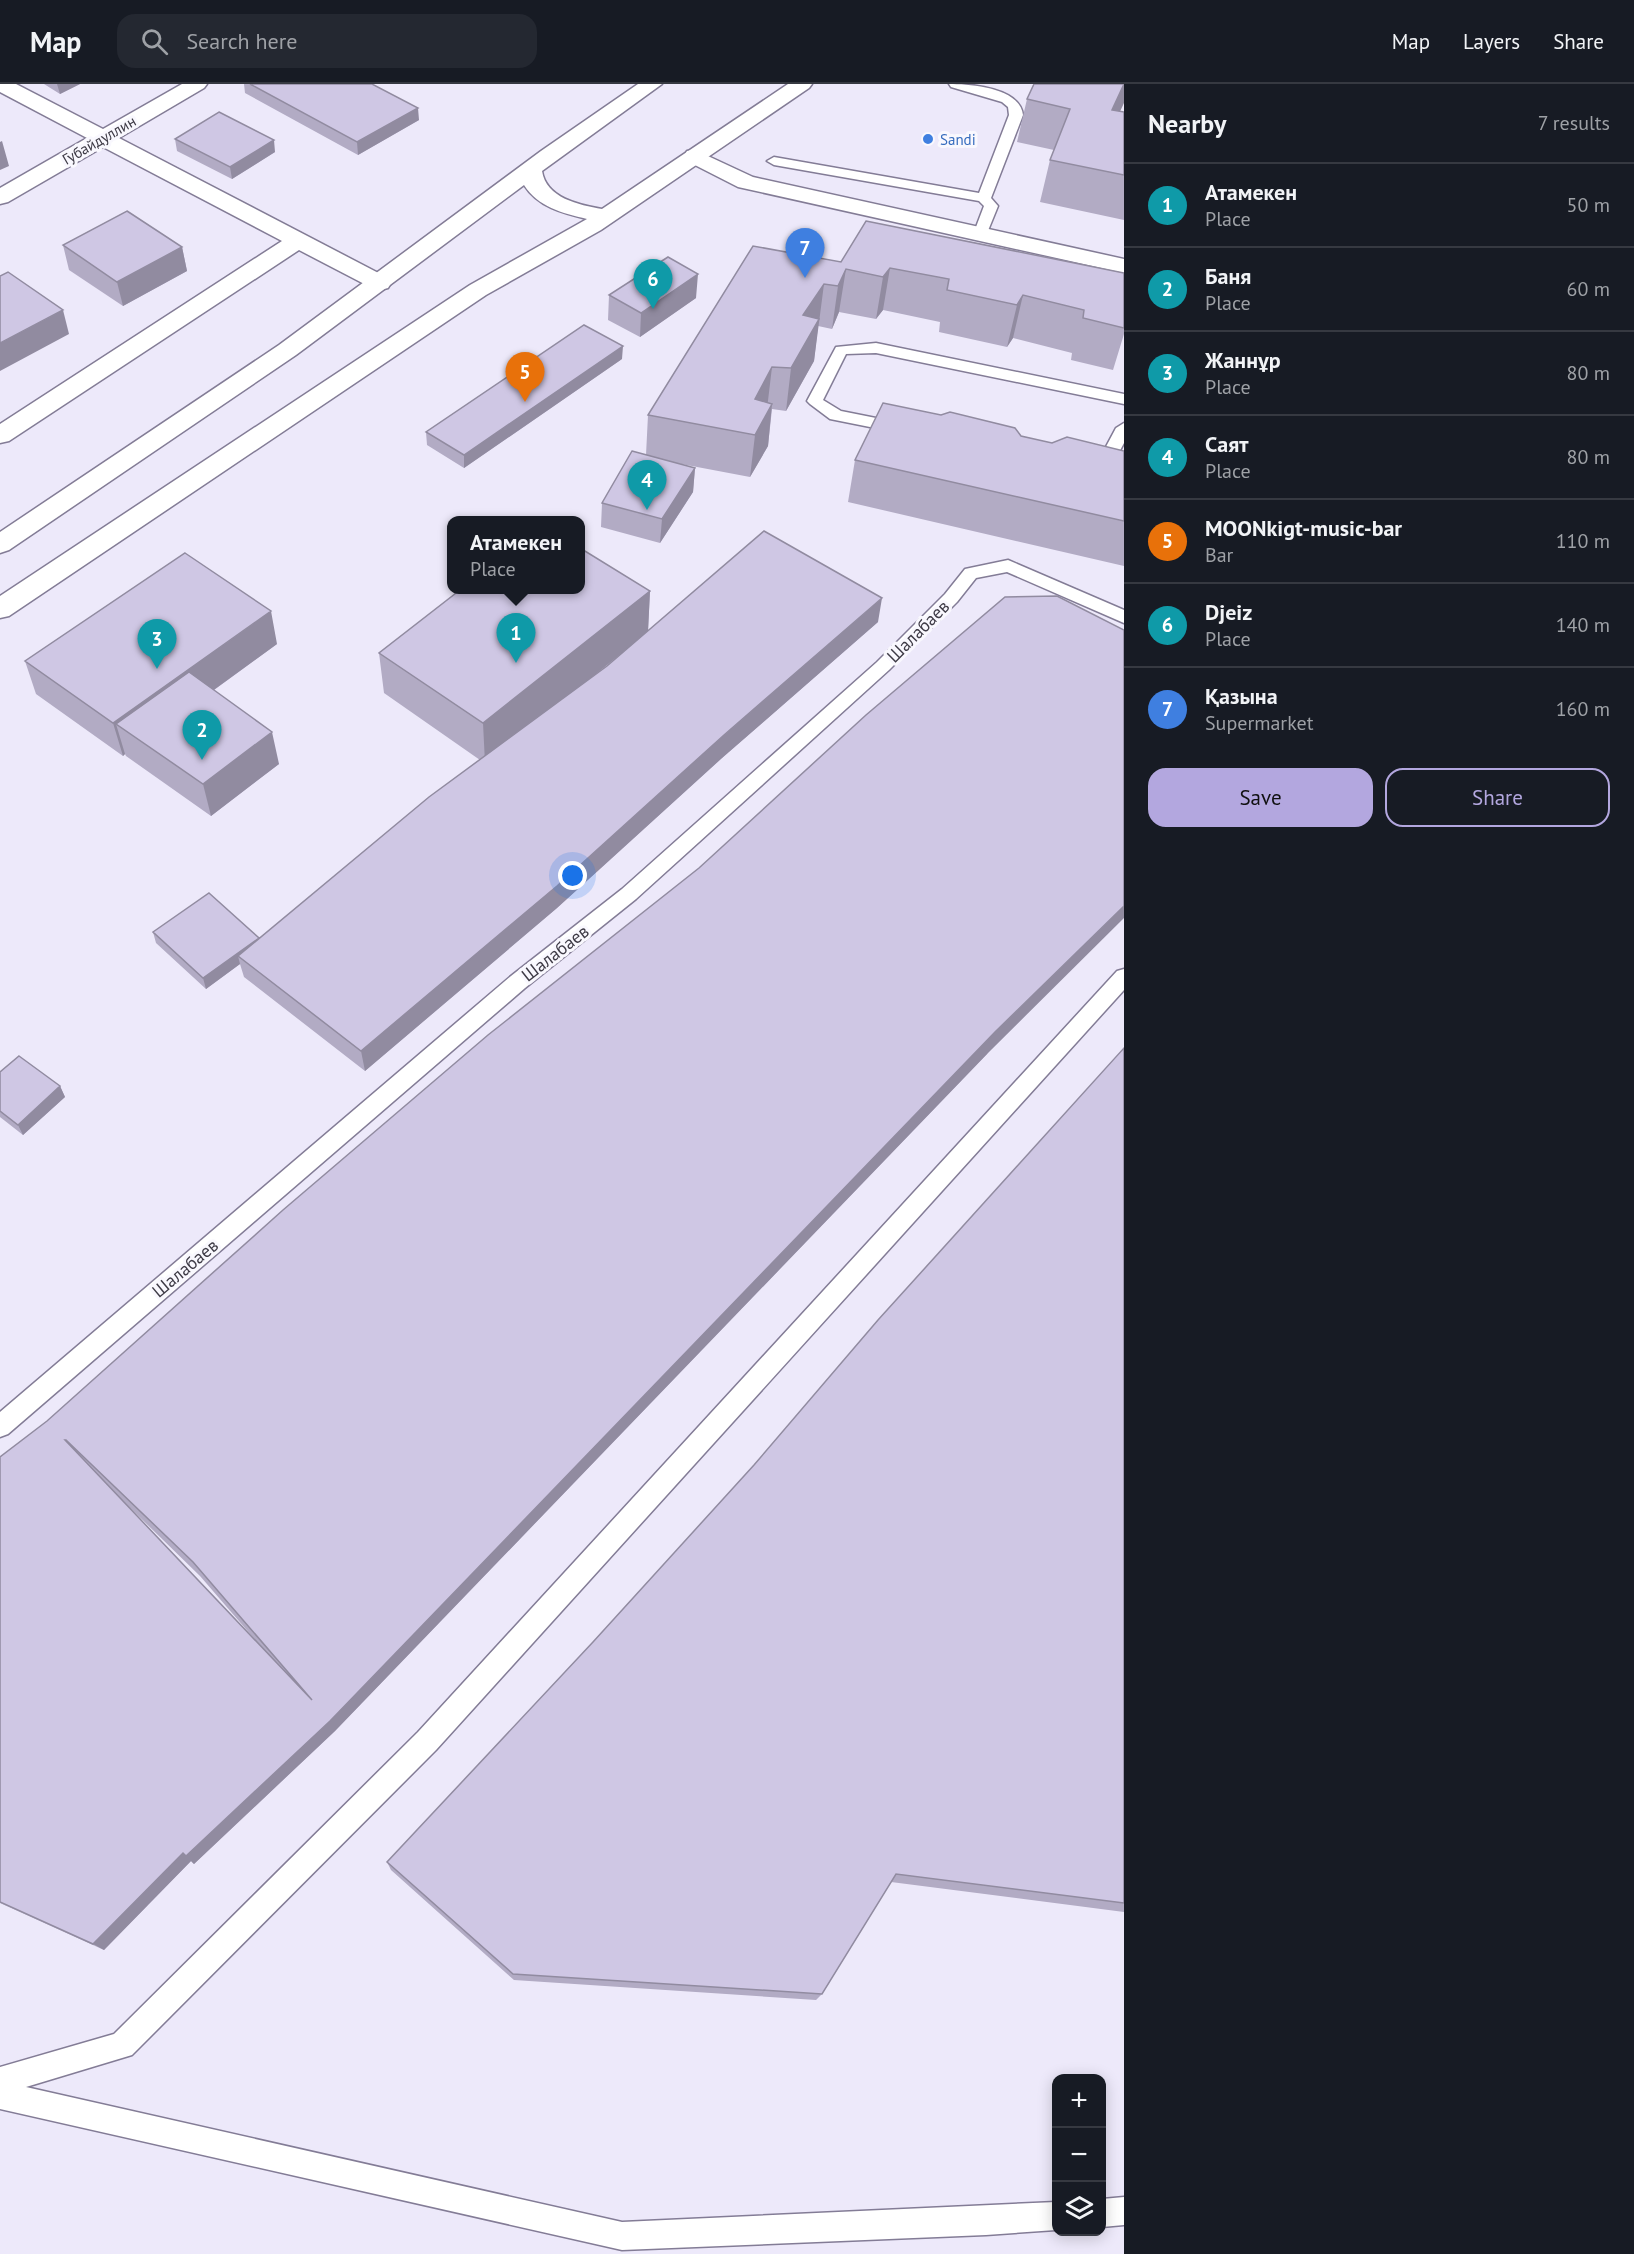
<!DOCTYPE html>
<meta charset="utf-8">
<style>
:root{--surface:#171b24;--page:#242831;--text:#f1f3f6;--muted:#9ea1a6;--line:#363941;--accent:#b3a7df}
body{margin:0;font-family:"PT Sans",sans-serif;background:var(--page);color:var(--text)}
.controls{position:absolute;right:18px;bottom:18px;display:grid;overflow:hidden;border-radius:12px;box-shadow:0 3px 15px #0003}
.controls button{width:54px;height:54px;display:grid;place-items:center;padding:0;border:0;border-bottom:2px solid var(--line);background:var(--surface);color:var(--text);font:30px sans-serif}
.you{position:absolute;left:573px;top:792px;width:21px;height:21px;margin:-15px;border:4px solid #fff;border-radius:50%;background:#1a73e8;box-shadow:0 0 0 9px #1a73e833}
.badge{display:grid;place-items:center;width:39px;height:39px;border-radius:50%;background:var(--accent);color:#fff;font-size:20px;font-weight:700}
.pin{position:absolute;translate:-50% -50px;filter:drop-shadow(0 2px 3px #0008)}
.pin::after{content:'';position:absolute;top:32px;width:21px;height:18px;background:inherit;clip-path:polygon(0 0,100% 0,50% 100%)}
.popup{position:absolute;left:447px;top:432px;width:138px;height:78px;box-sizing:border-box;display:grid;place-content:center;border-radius:12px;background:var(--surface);filter:drop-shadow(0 2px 4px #0005);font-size:20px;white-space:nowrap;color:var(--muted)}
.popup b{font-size:22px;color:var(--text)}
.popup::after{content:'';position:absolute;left:50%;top:100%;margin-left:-12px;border:12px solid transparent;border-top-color:var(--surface)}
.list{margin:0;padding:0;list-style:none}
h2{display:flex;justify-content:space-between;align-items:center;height:78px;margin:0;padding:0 24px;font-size:26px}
h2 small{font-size:20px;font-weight:400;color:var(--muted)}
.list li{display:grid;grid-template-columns:39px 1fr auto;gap:18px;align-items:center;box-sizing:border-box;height:84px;padding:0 24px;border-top:2px solid var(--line)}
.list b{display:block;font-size:22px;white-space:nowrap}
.list p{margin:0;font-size:20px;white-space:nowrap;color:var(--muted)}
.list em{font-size:20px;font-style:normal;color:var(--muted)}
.actions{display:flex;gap:12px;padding:18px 24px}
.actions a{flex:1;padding:14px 0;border:2px solid var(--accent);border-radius:18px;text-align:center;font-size:21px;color:var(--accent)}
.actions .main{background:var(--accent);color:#111}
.icon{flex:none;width:33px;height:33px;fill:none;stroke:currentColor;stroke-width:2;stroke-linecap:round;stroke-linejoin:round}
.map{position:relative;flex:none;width:1124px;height:2170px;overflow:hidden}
header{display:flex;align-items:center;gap:36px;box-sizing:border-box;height:84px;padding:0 30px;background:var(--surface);border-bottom:2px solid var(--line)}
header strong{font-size:28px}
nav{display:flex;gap:33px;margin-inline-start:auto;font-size:21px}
.search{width:420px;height:54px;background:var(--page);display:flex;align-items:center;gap:15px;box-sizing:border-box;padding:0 21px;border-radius:18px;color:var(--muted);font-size:22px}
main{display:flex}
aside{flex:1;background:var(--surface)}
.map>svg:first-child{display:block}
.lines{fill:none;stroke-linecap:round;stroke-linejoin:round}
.service-casing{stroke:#837c96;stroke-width:3}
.minor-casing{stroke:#837c96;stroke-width:3}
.tertiary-casing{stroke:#837c96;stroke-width:3}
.service{fill:#fff;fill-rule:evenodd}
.minor{fill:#fff;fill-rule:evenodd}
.tertiary{fill:#fff;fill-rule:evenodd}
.wall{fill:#b2abc4;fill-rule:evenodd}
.shaded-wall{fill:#918ba0}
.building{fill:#cfc7e4;stroke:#918ba0;stroke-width:1.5;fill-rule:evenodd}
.shop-dot{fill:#3f7fe0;stroke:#f9f8fe;stroke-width:2}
.labels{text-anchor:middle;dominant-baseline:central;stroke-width:6;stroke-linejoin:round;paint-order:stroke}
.far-shop-label{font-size:15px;fill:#366cbe;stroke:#f9f8fe;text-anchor:start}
.far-street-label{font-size:15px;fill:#3e3b46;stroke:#f9f8fe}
.street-label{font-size:18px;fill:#3e3b46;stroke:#f9f8fe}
</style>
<header>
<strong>Map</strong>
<div class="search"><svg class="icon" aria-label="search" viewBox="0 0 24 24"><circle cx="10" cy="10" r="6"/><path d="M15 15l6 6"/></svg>Search here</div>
<nav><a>Map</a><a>Layers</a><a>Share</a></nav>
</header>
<main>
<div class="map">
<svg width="1124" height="2170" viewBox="0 0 1124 2170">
<rect width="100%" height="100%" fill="#ede9fa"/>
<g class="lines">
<defs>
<path id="service" d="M 949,0 C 972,0 1020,4 1023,31 L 991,114 L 998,122 L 985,154 L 980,155 L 973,151 L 984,122 L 979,117 L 774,81 L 767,77 L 774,73 L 979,109 L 1009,31 L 1008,23 L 1002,18 L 951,3 Z
M 876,259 L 1124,310 L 1124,320 L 876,269 L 846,270 L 823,316 L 841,327 L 906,340 L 908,344 L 906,348 L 900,349 L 830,335 L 810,320 L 807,317 L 836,263 Z
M 1124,339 L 1124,359 L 1109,387 L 1107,391 L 1095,391 L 1093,387 L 1116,344 Z
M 1008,476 L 1124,526 L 1124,539 L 1007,488 L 976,494 L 957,518 L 889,586 L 636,815 L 525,904 L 8,1350 L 0,1353 L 0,1328 L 511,892 L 622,805 L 877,578 L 945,510 L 965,485 Z
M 1124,885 L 1124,906 L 436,1666 L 132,1971 L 26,2003 L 622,2138 L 1056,2118 L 1056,2146 L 986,2151 L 622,2166 L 0,2025 L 0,1983 L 114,1950 L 418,1648 L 1117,887 Z
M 1124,2113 L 1124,2141 L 1102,2143 L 1102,2115 Z"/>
<path id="minor" d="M 0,0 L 16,0 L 103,45 L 182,0 L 207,0 L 204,4 L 119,54 L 388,194 L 391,199 L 388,204 L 380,206 L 372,204 L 299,166 L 9,357 L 0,359 L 0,340 L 282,157 L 103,63 L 8,118 L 0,120 L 0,104 L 87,54 L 0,8 Z
M 695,66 L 753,93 L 1124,175 L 1124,189 L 738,103 L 687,77 L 684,72 L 687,67 Z"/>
<path id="tertiary" d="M 638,0 L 662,0 L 542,87 C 546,114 579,121 602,125 L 788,0 L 812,0 L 809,4 L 601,146 L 486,211 L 9,532 L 0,534 L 0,512 L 470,201 L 587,135 C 562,129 538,123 524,101 L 296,271 L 9,466 L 0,469 L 0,448 L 279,261 L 541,67 Z"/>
</defs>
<use href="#service" class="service-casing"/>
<use href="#minor" class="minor-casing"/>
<use href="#tertiary" class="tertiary-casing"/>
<use href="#service" class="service"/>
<use href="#minor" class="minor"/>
<use href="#tertiary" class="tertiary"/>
</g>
<path class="wall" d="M 44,0 L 80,0 L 60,10 Z
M 244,0 L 372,0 L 419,36 L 358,71 L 245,9 Z
M 1027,15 L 1124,28 L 1124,136 L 1040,118 L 1050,76 L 1054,66 L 1017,58 Z
M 175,55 L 275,68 L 232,95 L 177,67 Z
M 63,161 L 182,163 L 187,187 L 123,222 L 69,186 Z
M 841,178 L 1124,189 L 1124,250 L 1113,286 L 1071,276 L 1072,269 L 1013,254 L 1007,263 L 939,248 L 940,238 L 883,226 L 876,235 L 839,228 L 832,245 L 818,242 L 814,277 L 786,327 L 772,325 L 768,362 L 750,393 L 676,379 L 695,384 L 693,408 L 660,459 L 601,443 L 602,419 L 646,371 L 648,331 Z
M 609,211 L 696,214 L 640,253 L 608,236 Z
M 622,275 L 464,384 L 427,361 L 426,348 Z
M 1021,352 L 1052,359 L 1124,367 L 1124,482 L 848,418 L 855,376 Z
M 650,507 L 648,546 L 878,538 L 722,674 L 557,824 L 365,987 L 244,893 L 240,880 L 206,905 L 156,859 L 153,848 L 260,855 L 480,676 L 384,609 L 379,569 ZM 622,569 L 607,582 L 594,592 Z
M 277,560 L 214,606 L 279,680 L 211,732 L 126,672 L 125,670 L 123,672 L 36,610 L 25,577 Z
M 1124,964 L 1124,1828 L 891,1798 L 822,1910 L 816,1916 L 514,1896 L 391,1786 L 387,1778 L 593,1558 L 754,1381 Z
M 988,969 L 335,1647 L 194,1780 L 191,1777 L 104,1866 L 0,1819 L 0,1373 ZM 119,1413 L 200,1492 L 264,1566 Z
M 0,988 L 60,1002 L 65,1013 L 23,1051 L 0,1033 Z"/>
<path class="shaded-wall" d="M 57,0 L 80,0 L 60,10 Z
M 1124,0 L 1124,19 L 1101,68 L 1112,26 Z
M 418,24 L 419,36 L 358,71 L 357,58 Z
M 274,56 L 275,68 L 232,95 L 230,83 Z
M 2,57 L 9,82 L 0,86 L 0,58 Z
M 182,163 L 187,187 L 123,222 L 117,198 Z
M 890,184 L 883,226 L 876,235 L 883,193 Z
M 846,185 L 839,228 L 832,245 L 838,202 Z
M 698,190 L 696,214 L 640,253 L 641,229 Z
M 824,200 L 814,277 L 786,327 L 791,284 L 803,231 Z
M 1023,211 L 1013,254 L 1007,263 L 1017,221 Z
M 63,226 L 69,250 L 0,287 L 0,259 Z
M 623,262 L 622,275 L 464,384 L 464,371 Z
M 772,283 L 767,325 L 755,315 Z
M 772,320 L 768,362 L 750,393 L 755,351 Z
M 695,384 L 693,408 L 660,459 L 662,435 Z
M 650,507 L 648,548 L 485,679 L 483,639 Z
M 882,514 L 878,538 L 722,674 L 557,824 L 365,987 L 361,967 Z
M 271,527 L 277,560 L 142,658 L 116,640 L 125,670 L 123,672 L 113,639 Z
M 272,648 L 279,680 L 211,732 L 203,700 Z
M 1124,822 L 1124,834 L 988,969 L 335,1647 L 194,1780 L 191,1777 L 104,1866 L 93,1860 L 995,948 Z
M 259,854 L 262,865 L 238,872 L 240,880 L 206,905 L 203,894 Z
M 60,1002 L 65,1013 L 23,1051 L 18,1041 Z"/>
<path class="building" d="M 250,0 L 372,0 L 418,24 L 357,58 Z
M 1034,0 L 1124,0 L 1112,26 L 1124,28 L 1124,91 L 1050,76 L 1070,25 L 1027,15 Z
M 219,28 L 274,56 L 230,83 L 175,55 Z
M 127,127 L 182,163 L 117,198 L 63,161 Z
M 866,137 L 1124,189 L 1124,244 L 1083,234 L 1084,226 L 1023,211 L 1017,221 L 947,206 L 949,195 L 890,184 L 883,193 L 846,185 L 838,202 L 824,200 L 803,231 L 819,235 L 791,284 L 772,283 L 755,315 L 772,320 L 755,351 L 648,331 L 753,162 L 841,178 Z
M 668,173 L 698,190 L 641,229 L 609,211 Z
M 8,188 L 63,226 L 0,259 L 0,192 Z
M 584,241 L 623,262 L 464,371 L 426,348 Z
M 883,319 L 941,331 L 950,328 L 1015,344 L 1021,352 L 1052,359 L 1067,353 L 1124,367 L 1124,437 L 855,376 Z
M 632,367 L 695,384 L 662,435 L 602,419 Z
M 764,447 L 882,514 L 724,651 L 557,802 L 361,967 L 238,872 L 429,713 L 607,582 Z
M 580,464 L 650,507 L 483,639 L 379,569 L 460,506 L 580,506 Z
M 185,469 L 271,527 L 113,639 L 25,577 Z
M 1057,512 L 1124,546 L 1124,822 L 995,948 L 330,1637 L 186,1772 L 183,1769 L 93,1860 L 0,1818 L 0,1373 L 47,1337 L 283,1126 L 488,951 L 699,784 L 866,631 L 1005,513 ZM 65,1356 L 66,1356 L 193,1478 L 312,1616 Z
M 189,588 L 272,648 L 203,700 L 116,640 Z
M 209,809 L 259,854 L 203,894 L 153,848 Z
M 1124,964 L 1124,1819 L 896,1790 L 822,1910 L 513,1890 L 387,1778 L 593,1558 L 754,1381 L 878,1236 Z
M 19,972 L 60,1002 L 18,1041 L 0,1027 L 0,988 Z"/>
<circle class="shop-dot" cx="928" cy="55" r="6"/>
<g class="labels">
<g class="far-shop-label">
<text x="940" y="55">Sandi</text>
</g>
<g class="far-street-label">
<text transform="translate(99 56) rotate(-30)">Губайдуллин</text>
</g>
<g class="street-label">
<text transform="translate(918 547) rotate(-45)">Шалабаев</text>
<text transform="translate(555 869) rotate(-38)">Шалабаев</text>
<text transform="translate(185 1184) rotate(-40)">Шалабаев</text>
</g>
</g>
</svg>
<div class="controls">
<button>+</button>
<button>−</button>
<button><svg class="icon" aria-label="layers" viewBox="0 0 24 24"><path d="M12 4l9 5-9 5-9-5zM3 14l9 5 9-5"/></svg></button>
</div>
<div class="you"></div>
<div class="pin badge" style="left:516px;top:579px;background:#0f9aa8">1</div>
<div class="popup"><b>Атамекен</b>Place</div>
<div class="pin badge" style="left:202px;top:676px;background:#0f9aa8">2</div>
<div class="pin badge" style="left:157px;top:585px;background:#0f9aa8">3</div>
<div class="pin badge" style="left:647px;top:426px;background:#0f9aa8">4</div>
<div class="pin badge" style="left:525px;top:318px;background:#e8710a">5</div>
<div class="pin badge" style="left:653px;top:225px;background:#0f9aa8">6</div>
<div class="pin badge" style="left:805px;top:194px;background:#3f7fe0">7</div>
</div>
<aside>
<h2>Nearby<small>7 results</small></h2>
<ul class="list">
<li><span class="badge" style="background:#0f9aa8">1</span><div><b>Атамекен</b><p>Place</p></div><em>50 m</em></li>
<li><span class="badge" style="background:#0f9aa8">2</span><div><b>Баня</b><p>Place</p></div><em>60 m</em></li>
<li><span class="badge" style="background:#0f9aa8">3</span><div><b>Жаннұр</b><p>Place</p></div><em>80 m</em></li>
<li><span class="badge" style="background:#0f9aa8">4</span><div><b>Саят</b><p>Place</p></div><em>80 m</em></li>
<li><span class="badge" style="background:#e8710a">5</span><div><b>MOONkigt-music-bar</b><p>Bar</p></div><em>110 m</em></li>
<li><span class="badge" style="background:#0f9aa8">6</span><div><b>Djeiz</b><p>Place</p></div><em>140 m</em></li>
<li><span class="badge" style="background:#3f7fe0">7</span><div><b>Қазына</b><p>Supermarket</p></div><em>160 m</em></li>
</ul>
<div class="actions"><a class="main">Save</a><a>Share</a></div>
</aside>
</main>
